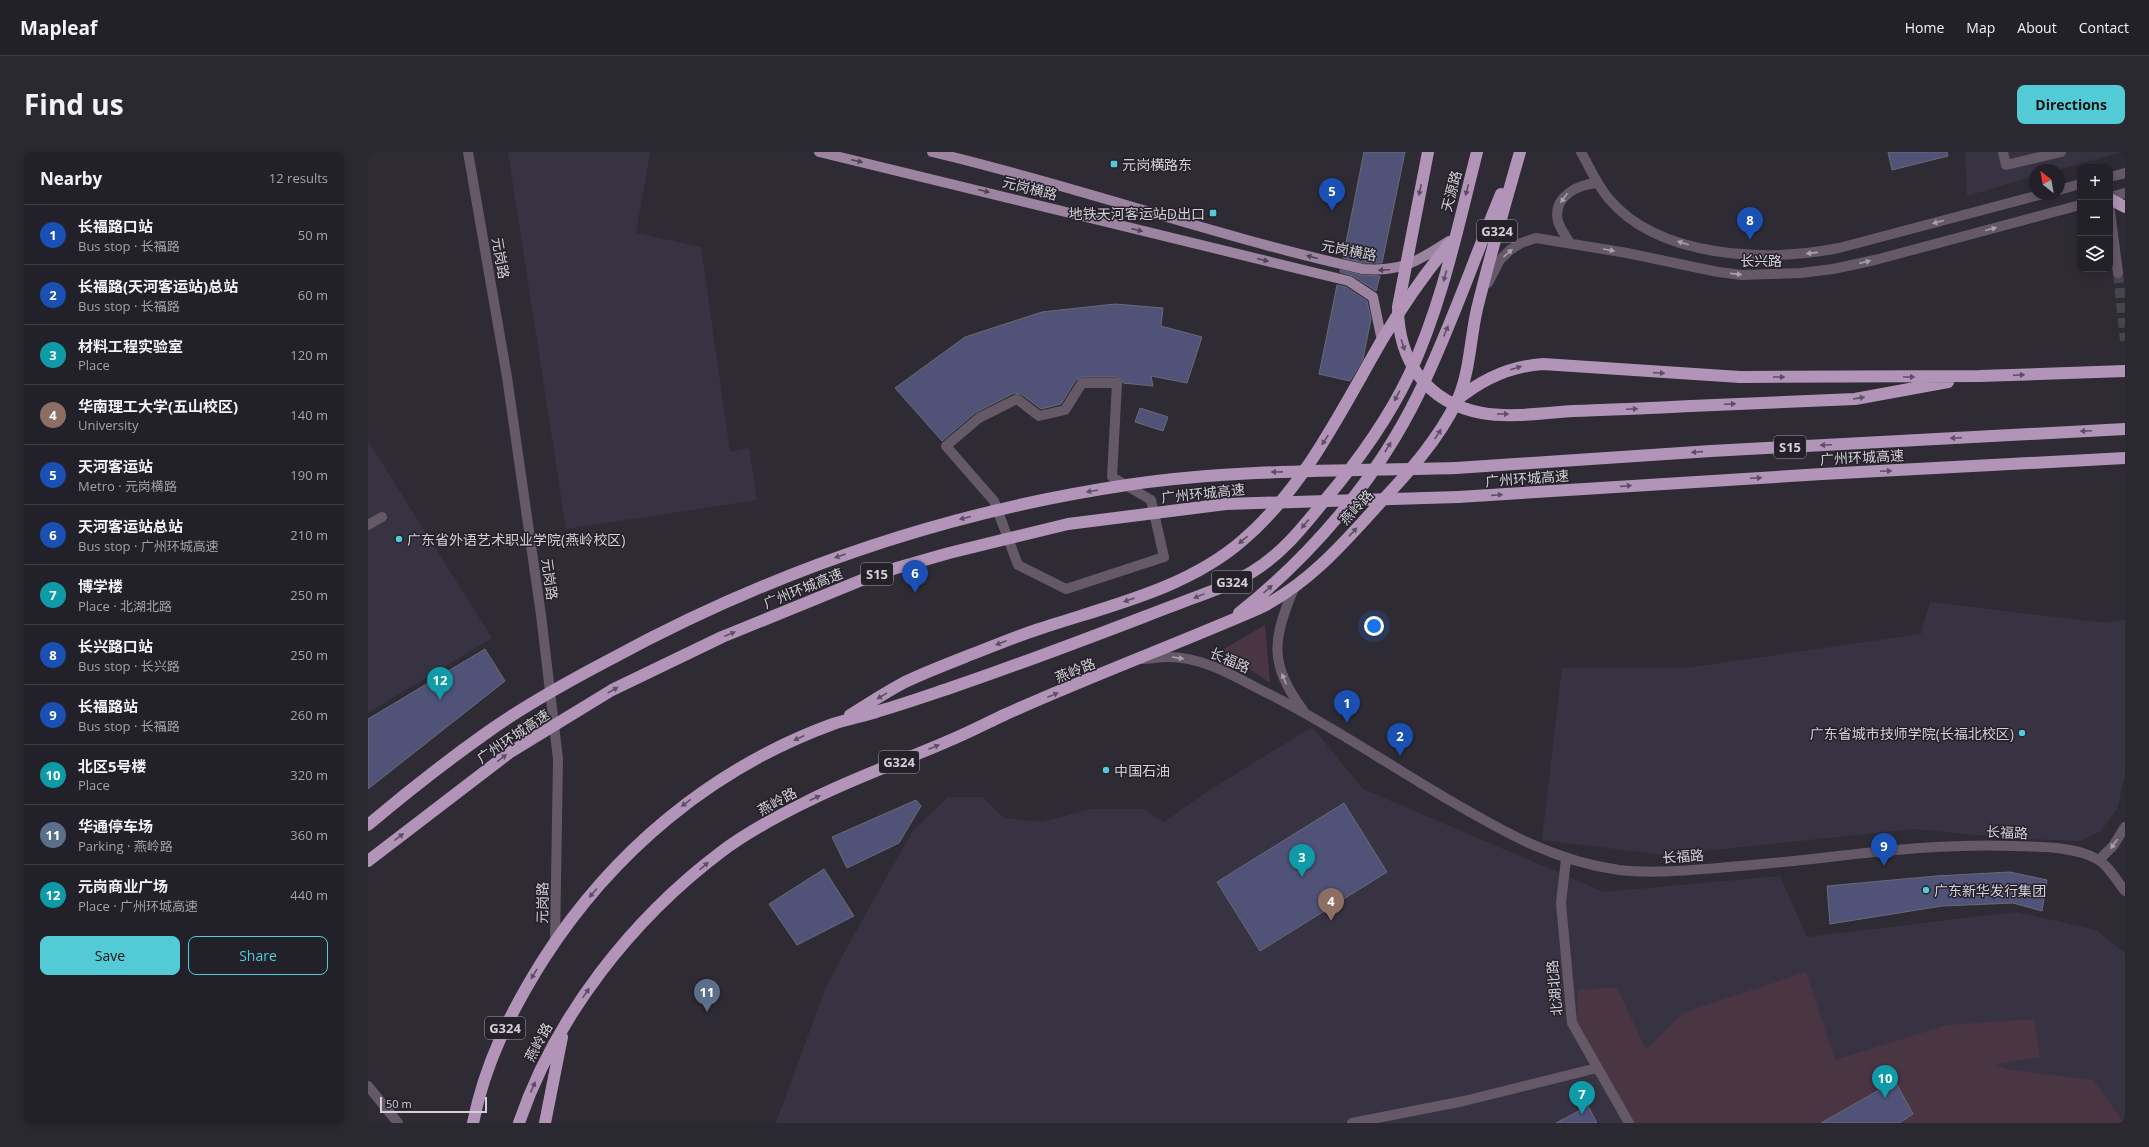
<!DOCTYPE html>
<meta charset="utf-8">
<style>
:root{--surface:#222028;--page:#2a2830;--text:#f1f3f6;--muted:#a2a3a8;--line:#3f3e45;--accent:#52cbd7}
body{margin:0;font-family:"Open Sans","Noto Sans SC",sans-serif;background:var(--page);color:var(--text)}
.controls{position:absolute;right:12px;top:12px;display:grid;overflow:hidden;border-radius:8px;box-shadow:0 2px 10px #0003}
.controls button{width:36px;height:36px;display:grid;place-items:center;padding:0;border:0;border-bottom:1px solid var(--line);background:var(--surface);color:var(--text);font:20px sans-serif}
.compass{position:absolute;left:1661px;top:12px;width:36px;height:36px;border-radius:50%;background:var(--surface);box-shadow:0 2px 10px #0003;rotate:329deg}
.scale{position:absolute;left:12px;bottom:10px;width:107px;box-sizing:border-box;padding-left:4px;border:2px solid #d3d1d7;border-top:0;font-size:11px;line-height:14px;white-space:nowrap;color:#d3d1d7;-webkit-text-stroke:3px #25212b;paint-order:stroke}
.you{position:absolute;left:1006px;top:474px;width:14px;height:14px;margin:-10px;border:3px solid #fff;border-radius:50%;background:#1a73e8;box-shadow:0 0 0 6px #1a73e833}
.badge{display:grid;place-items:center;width:26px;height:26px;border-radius:50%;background:var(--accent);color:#fff;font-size:13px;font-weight:700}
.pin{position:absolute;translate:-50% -33px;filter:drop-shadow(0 1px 2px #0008)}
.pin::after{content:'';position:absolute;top:21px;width:14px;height:12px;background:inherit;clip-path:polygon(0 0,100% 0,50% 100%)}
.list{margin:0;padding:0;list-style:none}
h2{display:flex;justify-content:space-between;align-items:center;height:52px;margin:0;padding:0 16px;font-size:17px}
h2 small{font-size:13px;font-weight:400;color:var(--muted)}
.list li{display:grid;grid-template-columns:26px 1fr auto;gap:12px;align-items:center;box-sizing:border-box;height:60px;padding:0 16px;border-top:1px solid var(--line)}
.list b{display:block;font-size:15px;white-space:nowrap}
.list p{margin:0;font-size:13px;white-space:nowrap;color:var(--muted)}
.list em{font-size:13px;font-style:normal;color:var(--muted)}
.actions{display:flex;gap:8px;padding:12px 16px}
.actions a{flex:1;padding:9px 0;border:1px solid var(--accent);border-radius:8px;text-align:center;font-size:14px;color:var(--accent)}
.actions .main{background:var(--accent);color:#111}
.icon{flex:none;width:22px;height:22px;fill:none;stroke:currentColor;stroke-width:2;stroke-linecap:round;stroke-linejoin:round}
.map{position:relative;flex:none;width:1757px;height:971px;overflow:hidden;border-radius:8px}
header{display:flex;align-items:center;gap:24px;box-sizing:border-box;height:56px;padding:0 20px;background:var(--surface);border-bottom:1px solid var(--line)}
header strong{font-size:19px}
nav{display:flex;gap:22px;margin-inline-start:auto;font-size:14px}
.intro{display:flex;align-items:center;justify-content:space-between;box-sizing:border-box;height:96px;padding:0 24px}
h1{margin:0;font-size:28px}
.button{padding:10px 18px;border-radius:8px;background:var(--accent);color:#111;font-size:14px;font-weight:700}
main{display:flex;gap:24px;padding:0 24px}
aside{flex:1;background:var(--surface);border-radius:8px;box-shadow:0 2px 10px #0003}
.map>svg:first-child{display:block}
.built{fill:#383342}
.green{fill:#4a3542}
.building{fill:#505277;stroke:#696a75}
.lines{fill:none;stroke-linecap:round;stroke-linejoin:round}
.minor-tunnel{stroke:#47444d;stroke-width:10;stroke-dasharray:10 5;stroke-linecap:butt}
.minor{stroke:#655967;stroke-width:10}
.major{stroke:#9c84a1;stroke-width:10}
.highway{stroke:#b194b7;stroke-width:12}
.highway-bridge{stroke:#b194b7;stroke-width:12}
.oneway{fill:#4f4454}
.oneway2{fill:#5d4f63}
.oneway3{fill:#a7a1aa}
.poi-dot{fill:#52cbd7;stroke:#25212b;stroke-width:1.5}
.labels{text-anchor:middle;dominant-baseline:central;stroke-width:3;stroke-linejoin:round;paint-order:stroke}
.shield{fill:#25212b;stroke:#9f9ca3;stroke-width:1}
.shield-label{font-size:13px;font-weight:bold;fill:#d3d1d7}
.poi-label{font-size:14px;fill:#d3d1d7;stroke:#25212b;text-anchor:start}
.street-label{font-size:14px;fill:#d3d1d7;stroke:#25212b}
</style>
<header>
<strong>Mapleaf</strong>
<nav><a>Home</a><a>Map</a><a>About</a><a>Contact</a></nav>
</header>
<div class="intro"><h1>Find us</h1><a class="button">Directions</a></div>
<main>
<aside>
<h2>Nearby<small>12 results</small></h2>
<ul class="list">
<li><span class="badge" style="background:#1a4fb4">1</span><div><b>长福路口站</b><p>Bus stop · 长福路</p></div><em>50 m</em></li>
<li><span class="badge" style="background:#1a4fb4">2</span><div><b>长福路(天河客运站)总站</b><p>Bus stop · 长福路</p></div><em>60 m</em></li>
<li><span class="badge" style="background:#0f9aa8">3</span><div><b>材料工程实验室</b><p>Place</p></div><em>120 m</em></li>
<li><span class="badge" style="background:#8d6e63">4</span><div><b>华南理工大学(五山校区)</b><p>University</p></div><em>140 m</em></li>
<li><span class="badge" style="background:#1a4fb4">5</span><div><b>天河客运站</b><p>Metro · 元岗横路</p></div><em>190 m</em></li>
<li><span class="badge" style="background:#1a4fb4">6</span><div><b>天河客运站总站</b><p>Bus stop · 广州环城高速</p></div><em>210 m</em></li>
<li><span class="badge" style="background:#0f9aa8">7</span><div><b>博学楼</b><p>Place · 北湖北路</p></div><em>250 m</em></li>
<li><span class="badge" style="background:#1a4fb4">8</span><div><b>长兴路口站</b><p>Bus stop · 长兴路</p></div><em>250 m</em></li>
<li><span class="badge" style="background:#1a4fb4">9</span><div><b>长福路站</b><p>Bus stop · 长福路</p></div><em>260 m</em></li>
<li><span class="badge" style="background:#0f9aa8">10</span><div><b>北区5号楼</b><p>Place</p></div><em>320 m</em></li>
<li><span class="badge" style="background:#5c6f8a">11</span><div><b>华通停车场</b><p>Parking · 燕岭路</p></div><em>360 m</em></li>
<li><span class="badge" style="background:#0f9aa8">12</span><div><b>元岗商业广场</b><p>Place · 广州环城高速</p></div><em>440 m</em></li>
</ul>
<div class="actions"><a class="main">Save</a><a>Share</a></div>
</aside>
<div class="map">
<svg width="1757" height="971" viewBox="0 0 1757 971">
<rect width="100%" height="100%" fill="#2e2b35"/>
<path class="built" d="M 140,0 L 282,0 L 268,81 L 333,95 L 362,300 L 381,296 L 389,348 L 198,377 Z
M 1597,0 L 1753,0 L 1689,18 L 1667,18 L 1667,24 L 1599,44 Z
M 0,289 L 124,486 L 0,561 Z
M 1562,450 L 1738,471 L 1757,468 L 1757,622 L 1749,657 L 1733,679 L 1712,689 L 1653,687 L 1545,677 L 1297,703 L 1174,688 L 1194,516 L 1319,516 L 1553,482 Z
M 944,575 L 995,637 L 1236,740 L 1412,724 L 1439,785 L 1648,760 L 1728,778 L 1757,801 L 1757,971 L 408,971 L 458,835 L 477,799 L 544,680 L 580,645 L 614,645 L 636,666 L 674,670 L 723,657 L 775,657 L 796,670 L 843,637 Z"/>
<path class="green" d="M 897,473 L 902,531 L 854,498 Z
M 1438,820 L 1467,908 L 1579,873 L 1666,867 L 1672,905 L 1627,913 L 1642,918 L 1725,928 L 1756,971 L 1531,971 L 1545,962 L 1527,929 L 1453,971 L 1255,971 L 1208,877 L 1210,838 L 1249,835 L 1278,898 L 1315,861 Z"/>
<path class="building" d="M 996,0 L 1037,0 L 1014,111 L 996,111 L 975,106 Z
M 1520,0 L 1579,0 L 1580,4 L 1524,18 Z
M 972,118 L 994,123 L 1012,124 L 1008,139 L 985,124 L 972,120 Z
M 969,133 L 978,135 L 999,149 L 1003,167 L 995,207 L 982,229 L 951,222 Z
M 747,152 L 795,156 L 793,174 L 834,185 L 819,231 L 783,224 L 785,234 L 755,231 L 754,228 L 749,225 L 714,225 L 708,228 L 693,252 L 673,257 L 653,242 L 646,241 L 607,261 L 574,289 L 527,236 L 597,185 L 674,160 Z
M 772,256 L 800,265 L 795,279 L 767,270 Z
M 117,497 L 137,529 L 0,637 L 0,567 Z
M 548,648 L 553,654 L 531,691 L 479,716 L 464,685 Z
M 976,651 L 1019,720 L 892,799 L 849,730 Z
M 456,717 L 486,764 L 429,793 L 401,752 Z
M 1642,720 L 1679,728 L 1674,759 L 1645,751 L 1574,754 L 1462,772 L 1459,734 L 1568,724 Z
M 1527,929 L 1545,962 L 1531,971 L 1453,971 Z
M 1220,954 L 1229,971 L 1188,971 Z"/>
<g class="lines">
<path class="minor-tunnel" d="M 1750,121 L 1757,189"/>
<path class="minor" d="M 100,0 L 139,225 L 173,463 L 190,607 L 187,789
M 1213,0 C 1222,16 1229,33 1241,47 C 1292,107 1400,110 1471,96 L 1675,42
M 1635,0 L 1638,13 L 1693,0
M 1742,25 L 1757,21
M 1691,38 L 1712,32
M 1742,45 L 1757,41
M 1742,59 L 1750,121
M 1202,91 C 1198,84 1192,77 1190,69 C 1184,45 1210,32 1230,31
M 1120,131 L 1132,108 L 1142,98 L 1153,91 L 1168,86 L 1259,101 L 1350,120 L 1374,123 L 1433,121 L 1465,117 L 1507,108 L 1712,53
M 714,231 L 749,231 L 744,325 L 783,348 L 796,405 L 698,437 L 650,413 L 626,349 L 578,294 L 611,266 L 649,247 L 671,264 L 697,258 Z
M 0,373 L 14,365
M 926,436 C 905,487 900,512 935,558
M 773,507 C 782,507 791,505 800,505 C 838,505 870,527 903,543 C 964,574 1021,613 1081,648 C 1136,680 1186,709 1251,718 C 1287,722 1325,718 1361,715 C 1457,708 1550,690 1646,694 C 1672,695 1706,694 1729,707 C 1740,713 1749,729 1757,739
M 1198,707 L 1193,751 L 1204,871 L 1261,971
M 1731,708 L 1745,694 L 1757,675
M 0,934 L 30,971
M 984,971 L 1096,949 L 1229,916"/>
<path class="major" d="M 451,0 L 981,129 L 1005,145 L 1014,189
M 564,0 C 709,34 849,85 995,117 C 1033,120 1049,110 1081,89"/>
<path class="highway" d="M 1742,47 L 1757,55
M 1089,248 C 1113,228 1143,214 1175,212 L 1372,225 L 1612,224 L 1757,219
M 1323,254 L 1487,247 L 1580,230
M 1088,316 L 1343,299 L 1757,277
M 1090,345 L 1454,322 L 1757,306
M 871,461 C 944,403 1009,327 1050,243 C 1082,178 1105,109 1133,42
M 482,563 C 500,552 518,540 537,530 C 560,519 584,510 607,501 C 628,493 649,484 671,477 C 740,454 819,437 875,388 C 937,335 974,257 1014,188 C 1035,153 1057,121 1083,90
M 105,971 C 117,911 143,859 175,808 C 244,700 344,616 465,572 C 480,567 496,564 511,559 C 535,552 558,544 582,536 C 662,509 741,478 820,448 C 842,440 864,432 884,420 C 914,402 935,375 957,348 C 990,309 1019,269 1041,223 C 1074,153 1090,74 1109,0
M 151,971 C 187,865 264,767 353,700 C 378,681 406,666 434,652 C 482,627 535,609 585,587 C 602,580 619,571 636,563 C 720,525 807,493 892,456 C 940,432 975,392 1011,352 C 1041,320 1070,288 1089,249 C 1102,221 1102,187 1109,157 C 1122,104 1137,52 1152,0
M 177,971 L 194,885"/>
<path class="highway-bridge" d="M 1060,0 L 1030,155 C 1030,209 1059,251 1114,261 C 1143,266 1176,261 1205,259 C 1244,258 1283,256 1323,254
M 0,673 C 39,640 80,608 121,579 C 159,552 201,529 243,507 C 403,420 578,360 759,333 C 868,317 978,319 1088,316
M 0,709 L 141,601 L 244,538 L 354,485 L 511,421 L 581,401 L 700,372 L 858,352 L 1090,345"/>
</g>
<defs><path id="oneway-solid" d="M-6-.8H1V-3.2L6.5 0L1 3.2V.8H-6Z"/></defs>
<g class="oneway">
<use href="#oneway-solid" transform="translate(489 9) rotate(13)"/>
<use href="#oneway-solid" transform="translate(616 39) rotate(14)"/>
<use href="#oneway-solid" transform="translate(769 78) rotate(14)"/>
<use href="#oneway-solid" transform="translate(944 105) rotate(-165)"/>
<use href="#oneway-solid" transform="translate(895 108) rotate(14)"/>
<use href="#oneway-solid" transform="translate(1016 118) rotate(178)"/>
</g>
<g class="oneway2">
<use href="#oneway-solid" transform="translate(1052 38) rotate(102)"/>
<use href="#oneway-solid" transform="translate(1099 38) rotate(105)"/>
<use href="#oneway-solid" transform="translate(1077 124) rotate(105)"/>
<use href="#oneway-solid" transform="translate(1078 179) rotate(-68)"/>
<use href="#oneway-solid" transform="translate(1035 193) rotate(72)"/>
<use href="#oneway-solid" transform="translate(1148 216) rotate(-17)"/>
<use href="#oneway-solid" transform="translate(1291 221) rotate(3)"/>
<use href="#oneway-solid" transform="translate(1651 223) rotate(-2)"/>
<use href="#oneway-solid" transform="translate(1411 225)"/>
<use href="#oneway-solid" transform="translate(1541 225)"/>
<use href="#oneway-solid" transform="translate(1029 244) rotate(118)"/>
<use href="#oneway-solid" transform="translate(1491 246) rotate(-9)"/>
<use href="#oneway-solid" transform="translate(1362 252) rotate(-2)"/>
<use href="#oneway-solid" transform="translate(1264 257) rotate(-3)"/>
<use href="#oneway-solid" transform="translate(1135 262)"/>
<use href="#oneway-solid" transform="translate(1718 279) rotate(177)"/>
<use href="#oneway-solid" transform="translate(1070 282) rotate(-57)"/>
<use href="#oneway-solid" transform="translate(1588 286) rotate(177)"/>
<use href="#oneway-solid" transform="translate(957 288) rotate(123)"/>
<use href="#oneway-solid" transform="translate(1458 293) rotate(177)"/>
<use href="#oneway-solid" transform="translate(1020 295) rotate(-58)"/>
<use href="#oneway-solid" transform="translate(1329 300) rotate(176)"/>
<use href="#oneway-solid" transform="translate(1518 319) rotate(-3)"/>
<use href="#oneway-solid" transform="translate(909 320) rotate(179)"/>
<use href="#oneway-solid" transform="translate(1388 326) rotate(-3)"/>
<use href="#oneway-solid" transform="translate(1258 334) rotate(-4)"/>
<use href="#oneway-solid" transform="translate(724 339) rotate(170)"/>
<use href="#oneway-solid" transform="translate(1129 343) rotate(-4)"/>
<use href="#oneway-solid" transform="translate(597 366) rotate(166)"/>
<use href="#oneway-solid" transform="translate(937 372) rotate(130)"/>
<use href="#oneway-solid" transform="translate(985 380) rotate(-47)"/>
<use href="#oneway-solid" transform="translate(875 388) rotate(139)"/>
<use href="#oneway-solid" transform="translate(472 404) rotate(161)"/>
<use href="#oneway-solid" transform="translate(900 437) rotate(-42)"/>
<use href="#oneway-solid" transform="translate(831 444) rotate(158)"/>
<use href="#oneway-solid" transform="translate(761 448) rotate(161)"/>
<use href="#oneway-solid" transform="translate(362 482) rotate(-22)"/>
<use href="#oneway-solid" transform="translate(633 491) rotate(159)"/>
<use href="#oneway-solid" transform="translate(245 538) rotate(-29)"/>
<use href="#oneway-solid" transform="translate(685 543) rotate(-22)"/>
<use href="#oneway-solid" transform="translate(514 544) rotate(149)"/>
<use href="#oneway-solid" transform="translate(431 586) rotate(156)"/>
<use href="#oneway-solid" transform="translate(566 595) rotate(-22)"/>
<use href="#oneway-solid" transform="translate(134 606) rotate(-37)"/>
<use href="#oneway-solid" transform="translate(447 646) rotate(-25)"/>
<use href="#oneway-solid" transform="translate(318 651) rotate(144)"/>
<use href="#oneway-solid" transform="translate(31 685) rotate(-38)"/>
<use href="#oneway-solid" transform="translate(336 714) rotate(-40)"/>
<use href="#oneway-solid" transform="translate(225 741) rotate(130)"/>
<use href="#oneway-solid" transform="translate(166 822) rotate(122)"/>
<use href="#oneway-solid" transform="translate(218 841) rotate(-55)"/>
<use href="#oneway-solid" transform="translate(165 935) rotate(-67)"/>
</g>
<g class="oneway3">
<use href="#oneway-solid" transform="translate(1196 46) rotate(125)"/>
<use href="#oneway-solid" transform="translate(1570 70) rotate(165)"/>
<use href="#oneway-solid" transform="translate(1623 77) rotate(-15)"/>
<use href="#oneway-solid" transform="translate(1315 91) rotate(-163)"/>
<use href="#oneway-solid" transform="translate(1241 98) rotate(10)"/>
<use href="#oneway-solid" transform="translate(1140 101) rotate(-41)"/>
<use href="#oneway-solid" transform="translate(1444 101) rotate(174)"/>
<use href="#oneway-solid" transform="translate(1497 110) rotate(-13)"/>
<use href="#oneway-solid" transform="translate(1368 122) rotate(6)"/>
<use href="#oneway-solid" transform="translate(810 506) rotate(9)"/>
<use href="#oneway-solid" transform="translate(916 527) rotate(-112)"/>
<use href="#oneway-solid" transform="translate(1746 692) rotate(126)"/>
</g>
<g class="poi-dot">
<rect x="742" y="8" width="8" height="8" rx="2"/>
<rect x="841" y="57" width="8" height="8" rx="2"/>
<circle cx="31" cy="387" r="4"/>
<circle cx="1654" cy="581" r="4"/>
<circle cx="738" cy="618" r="4"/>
<circle cx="1558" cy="738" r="4"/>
</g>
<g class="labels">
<g class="shield">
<rect x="1109" y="68" width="40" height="22" rx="3"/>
<rect x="1406" y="284" width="32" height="22" rx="3"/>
<rect x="493" y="411" width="32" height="22" rx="3"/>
<rect x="844" y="419" width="40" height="22" rx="3"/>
<rect x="511" y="599" width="40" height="22" rx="3"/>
<rect x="117" y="865" width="40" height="22" rx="3"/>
</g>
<g class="shield-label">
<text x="1129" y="79">G324</text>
<text x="1422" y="295">S15</text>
<text x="509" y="422">S15</text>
<text x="864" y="430">G324</text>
<text x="531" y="610">G324</text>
<text x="137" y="876">G324</text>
</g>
<g class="poi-label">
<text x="754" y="12">元岗横路东</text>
<text x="837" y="61" text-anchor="end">地铁天河客运站D出口</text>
<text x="39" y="387">广东省外语艺术职业学院(燕岭校区)</text>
<text x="1646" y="581" text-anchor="end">广东省城市技师学院(长福北校区)</text>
<text x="746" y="618">中国石油</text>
<text x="1566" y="738">广东新华发行集团</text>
</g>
<g class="street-label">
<text transform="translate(662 36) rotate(14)">元岗横路</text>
<text transform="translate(1083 39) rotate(-75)">天源路</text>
<text transform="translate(981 98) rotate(11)">元岗横路</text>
<text transform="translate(133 106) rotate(80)">元岗路</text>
<text x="1393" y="108">长兴路</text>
<text transform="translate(1494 305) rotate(-3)">广州环城高速</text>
<text transform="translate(1159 326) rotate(-4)">广州环城高速</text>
<text transform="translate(835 341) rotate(-6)">广州环城高速</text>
<text transform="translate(988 355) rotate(-47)">燕岭路</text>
<text transform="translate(182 427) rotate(82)">元岗路</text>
<text transform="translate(435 436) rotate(-22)">广州环城高速</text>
<text transform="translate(862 508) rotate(23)">长福路</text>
<text transform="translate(707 518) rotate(-22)">燕岭路</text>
<text transform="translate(145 584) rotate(-34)">广州环城高速</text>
<text transform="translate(409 649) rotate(-29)">燕岭路</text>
<text transform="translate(1639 680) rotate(3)">长福路</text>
<text transform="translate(1315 704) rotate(-4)">长福路</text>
<text transform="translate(174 751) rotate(-89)">元岗路</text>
<text transform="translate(1186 836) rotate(-95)">北湖北路</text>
<text transform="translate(170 890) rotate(-62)">燕岭路</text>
</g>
</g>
</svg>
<div class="controls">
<button>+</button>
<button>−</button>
<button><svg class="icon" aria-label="layers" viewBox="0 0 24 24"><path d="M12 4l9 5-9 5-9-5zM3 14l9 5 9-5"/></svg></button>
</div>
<svg class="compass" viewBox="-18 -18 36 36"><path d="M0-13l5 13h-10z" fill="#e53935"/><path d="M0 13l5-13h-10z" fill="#a2a3a8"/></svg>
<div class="scale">50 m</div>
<div class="you"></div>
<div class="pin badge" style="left:979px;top:571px;background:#1a4fb4">1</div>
<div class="pin badge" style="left:1032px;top:604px;background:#1a4fb4">2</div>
<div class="pin badge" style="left:934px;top:725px;background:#0f9aa8">3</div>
<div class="pin badge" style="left:963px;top:769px;background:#8d6e63">4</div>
<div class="pin badge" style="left:964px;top:59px;background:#1a4fb4">5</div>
<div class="pin badge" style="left:547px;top:441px;background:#1a4fb4">6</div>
<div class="pin badge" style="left:1214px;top:962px;background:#0f9aa8">7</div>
<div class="pin badge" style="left:1382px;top:88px;background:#1a4fb4">8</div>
<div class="pin badge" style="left:1516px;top:714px;background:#1a4fb4">9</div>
<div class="pin badge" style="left:1517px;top:946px;background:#0f9aa8">10</div>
<div class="pin badge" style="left:339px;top:860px;background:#5c6f8a">11</div>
<div class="pin badge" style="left:72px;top:548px;background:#0f9aa8">12</div>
</div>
</main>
